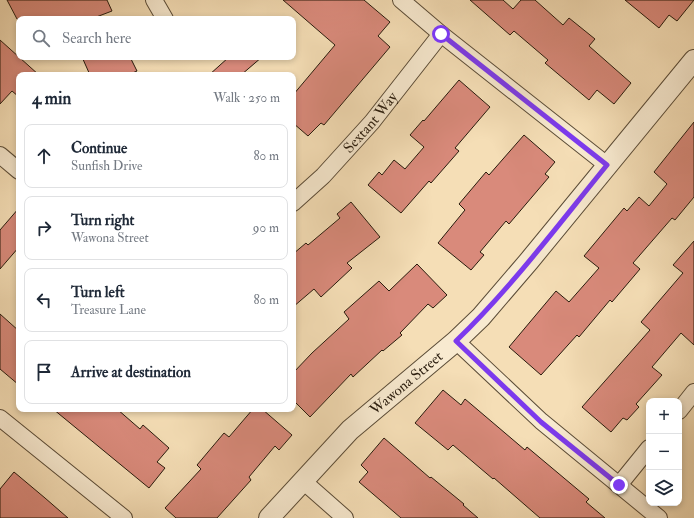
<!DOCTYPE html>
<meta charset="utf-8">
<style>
:root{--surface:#fff;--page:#f2f2f3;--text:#1f2937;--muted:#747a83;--line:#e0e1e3}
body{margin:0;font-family:"IM FELL Double Pica",serif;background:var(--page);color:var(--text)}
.controls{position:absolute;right:12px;bottom:12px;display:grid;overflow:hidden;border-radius:8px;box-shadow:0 2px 6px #0003}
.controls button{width:36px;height:36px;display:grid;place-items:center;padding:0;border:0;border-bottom:1px solid var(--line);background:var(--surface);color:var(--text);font:20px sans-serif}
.stop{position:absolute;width:12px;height:12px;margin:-9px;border:3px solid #7c3aed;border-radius:50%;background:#fff}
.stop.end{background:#7c3aed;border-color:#fff;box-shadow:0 1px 4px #0008}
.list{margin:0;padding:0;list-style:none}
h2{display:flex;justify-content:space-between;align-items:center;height:52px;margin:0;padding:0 16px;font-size:17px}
h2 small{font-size:13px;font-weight:400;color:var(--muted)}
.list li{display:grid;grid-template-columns:26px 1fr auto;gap:12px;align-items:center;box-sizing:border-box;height:64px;margin:0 8px 8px;padding:0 8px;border:1px solid var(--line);border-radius:8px}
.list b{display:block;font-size:15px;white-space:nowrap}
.list p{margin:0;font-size:13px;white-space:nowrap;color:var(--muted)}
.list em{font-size:13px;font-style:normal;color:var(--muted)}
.icon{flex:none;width:22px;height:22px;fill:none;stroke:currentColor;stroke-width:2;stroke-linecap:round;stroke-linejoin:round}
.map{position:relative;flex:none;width:694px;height:518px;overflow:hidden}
.search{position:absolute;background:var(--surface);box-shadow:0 2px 6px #0003;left:16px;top:16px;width:280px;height:44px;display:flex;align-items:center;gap:10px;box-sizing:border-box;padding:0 14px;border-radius:8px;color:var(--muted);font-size:15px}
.panel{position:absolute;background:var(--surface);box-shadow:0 2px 6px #0003;left:16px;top:72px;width:280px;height:340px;border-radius:8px}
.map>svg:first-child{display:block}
.building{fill:#d98a7b;stroke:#281b0d}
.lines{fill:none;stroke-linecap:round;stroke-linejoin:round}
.minor-casing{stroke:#5b4c37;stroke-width:18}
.tertiary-casing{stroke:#5b4c37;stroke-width:22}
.minor{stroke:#f8ead0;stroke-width:16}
.tertiary{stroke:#f8ead0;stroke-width:20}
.route{stroke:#7c3aed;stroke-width:5}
.labels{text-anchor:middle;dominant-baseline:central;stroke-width:3;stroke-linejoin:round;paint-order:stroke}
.street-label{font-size:15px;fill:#281b0d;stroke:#f8ead0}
</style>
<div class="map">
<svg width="694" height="518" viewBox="0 0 694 518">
<rect width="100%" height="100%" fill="#f5deb6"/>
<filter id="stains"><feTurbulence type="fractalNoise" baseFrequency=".005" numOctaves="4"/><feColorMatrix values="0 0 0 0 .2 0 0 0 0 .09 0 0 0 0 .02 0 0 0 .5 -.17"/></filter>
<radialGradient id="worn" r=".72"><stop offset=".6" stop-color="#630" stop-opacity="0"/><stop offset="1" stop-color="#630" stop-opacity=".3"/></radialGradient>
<path class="building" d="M 7,0 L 107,0 L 112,11 L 91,19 L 17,19 Z
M 283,0 L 364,0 L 390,22 L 378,36 L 390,47 L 324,125 L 321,123 L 308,136 L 293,123 L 293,95 L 335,45 Z
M 470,0 L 503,0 L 513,9 L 521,0 L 535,0 L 563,25 L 569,18 L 595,39 L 589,46 L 631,83 L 614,104 L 597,90 L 589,100 L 545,63 L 548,60 L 514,31 L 510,35 Z
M 625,0 L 694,0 L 677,21 L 669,15 L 659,28 Z
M 0,40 L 39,75 L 19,75 L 19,97 L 12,91 L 0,104 Z
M 82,57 L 130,57 L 137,71 L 128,75 L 90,75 Z
M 229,57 L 262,57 L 241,75 L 209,75 Z
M 459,80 L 490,107 L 455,148 L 459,151 L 431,183 L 429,181 L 401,213 L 368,185 L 379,172 L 382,175 L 394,160 L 405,169 L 424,147 L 410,135 L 423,120 L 424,121 Z
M 694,122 L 694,197 L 675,220 L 672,218 L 633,263 L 640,269 L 612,302 L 610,300 L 579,337 L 577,335 L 541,375 L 509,347 L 556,291 L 569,302 L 599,268 L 584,256 L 624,208 L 627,211 L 639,197 L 649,206 L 667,184 L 654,172 Z
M 524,135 L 555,162 L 545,174 L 549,177 L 509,224 L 506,221 L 480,252 L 484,255 L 471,270 L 438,243 L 465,210 L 459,204 L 486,172 L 489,175 Z
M 351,202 L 380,237 L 347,263 L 352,268 L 321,297 L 314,289 L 293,307 L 293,254 L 306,243 L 308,245 L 340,218 L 337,214 Z
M 19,208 L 19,247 L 0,269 L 0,230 Z
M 694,241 L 694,345 L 681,333 L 652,367 L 662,375 L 636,404 L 639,407 L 627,420 L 623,418 L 611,432 L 582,407 L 650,330 L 641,322 L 683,273 L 673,265 Z
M 417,264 L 447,295 L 433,308 L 428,304 L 400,333 L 402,335 L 383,351 L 382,350 L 353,377 L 351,374 L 310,417 L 293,400 L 293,373 L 312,353 L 349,319 L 344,312 L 379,281 L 389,291 Z
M 0,314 L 19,331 L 19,385 L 0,369 Z
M 443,390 L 461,405 L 465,399 L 525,450 L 527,447 L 589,499 L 586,502 L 605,518 L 540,518 L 494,478 L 493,479 L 453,445 L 448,450 L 415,423 Z
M 53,409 L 117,409 L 140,429 L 143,425 L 169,448 L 157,462 L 165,468 L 149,488 Z
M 253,409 L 262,409 L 292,435 L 279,450 L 275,446 L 249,477 L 251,480 L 217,518 L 176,518 L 165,508 L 201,469 L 197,465 L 224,433 L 229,437 Z
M 384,438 L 430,478 L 431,477 L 464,504 L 463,505 L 478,518 L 401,518 L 359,482 L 368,472 L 361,465 Z
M 14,472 L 45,498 L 68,518 L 0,518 L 0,489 Z"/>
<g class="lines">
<defs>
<g id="minor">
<path d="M 154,0 L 165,19"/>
<path d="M 401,0 L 441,34 L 607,165"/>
<path d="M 0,155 L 19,171"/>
<path id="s1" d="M 293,203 L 323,176 L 372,122 L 441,34"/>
<path d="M 456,341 L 541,421 L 659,518"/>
<path d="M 679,411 L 694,392"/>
<path d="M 0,418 L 124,518"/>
<path d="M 303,481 L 345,518"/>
<path d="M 619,485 L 649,448"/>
</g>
<g id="tertiary">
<path id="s2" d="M 269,518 L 350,430 L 456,341 L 481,317 L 529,261 L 694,60"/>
</g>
</defs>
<use href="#minor" class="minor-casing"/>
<use href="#tertiary" class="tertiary-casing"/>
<use href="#minor" class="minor"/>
<use href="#tertiary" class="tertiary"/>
</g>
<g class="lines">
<path class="route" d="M 441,34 L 607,165 C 558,225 512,287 456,341 L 541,422 L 619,485"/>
</g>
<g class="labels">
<g class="street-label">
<text stroke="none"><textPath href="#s1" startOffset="112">Sextant Way</textPath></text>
<text stroke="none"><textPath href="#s2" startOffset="193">Wawona Street</textPath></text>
</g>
</g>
<rect width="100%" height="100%" filter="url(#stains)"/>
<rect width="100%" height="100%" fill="url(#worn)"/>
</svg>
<div class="controls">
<button>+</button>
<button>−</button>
<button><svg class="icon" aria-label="layers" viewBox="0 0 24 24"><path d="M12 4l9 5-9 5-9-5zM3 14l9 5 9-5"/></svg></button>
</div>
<div class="stop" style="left:441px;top:34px"></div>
<div class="stop end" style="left:619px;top:485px"></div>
<div class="search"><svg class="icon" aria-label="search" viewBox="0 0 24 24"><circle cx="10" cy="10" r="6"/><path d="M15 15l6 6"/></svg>Search here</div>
<section class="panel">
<h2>4 min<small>Walk · 250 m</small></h2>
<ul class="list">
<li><svg class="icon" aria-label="ahead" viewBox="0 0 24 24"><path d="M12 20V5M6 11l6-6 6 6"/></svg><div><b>Continue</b><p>Sunfish Drive</p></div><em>80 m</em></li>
<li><svg class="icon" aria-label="right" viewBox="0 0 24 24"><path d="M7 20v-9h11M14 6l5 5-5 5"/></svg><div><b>Turn right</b><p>Wawona Street</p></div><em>90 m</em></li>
<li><svg class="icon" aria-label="left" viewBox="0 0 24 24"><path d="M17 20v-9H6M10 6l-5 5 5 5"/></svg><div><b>Turn left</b><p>Treasure Lane</p></div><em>80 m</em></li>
<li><svg class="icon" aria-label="arrive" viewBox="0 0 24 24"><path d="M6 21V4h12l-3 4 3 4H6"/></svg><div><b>Arrive at destination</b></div></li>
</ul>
</section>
</div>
